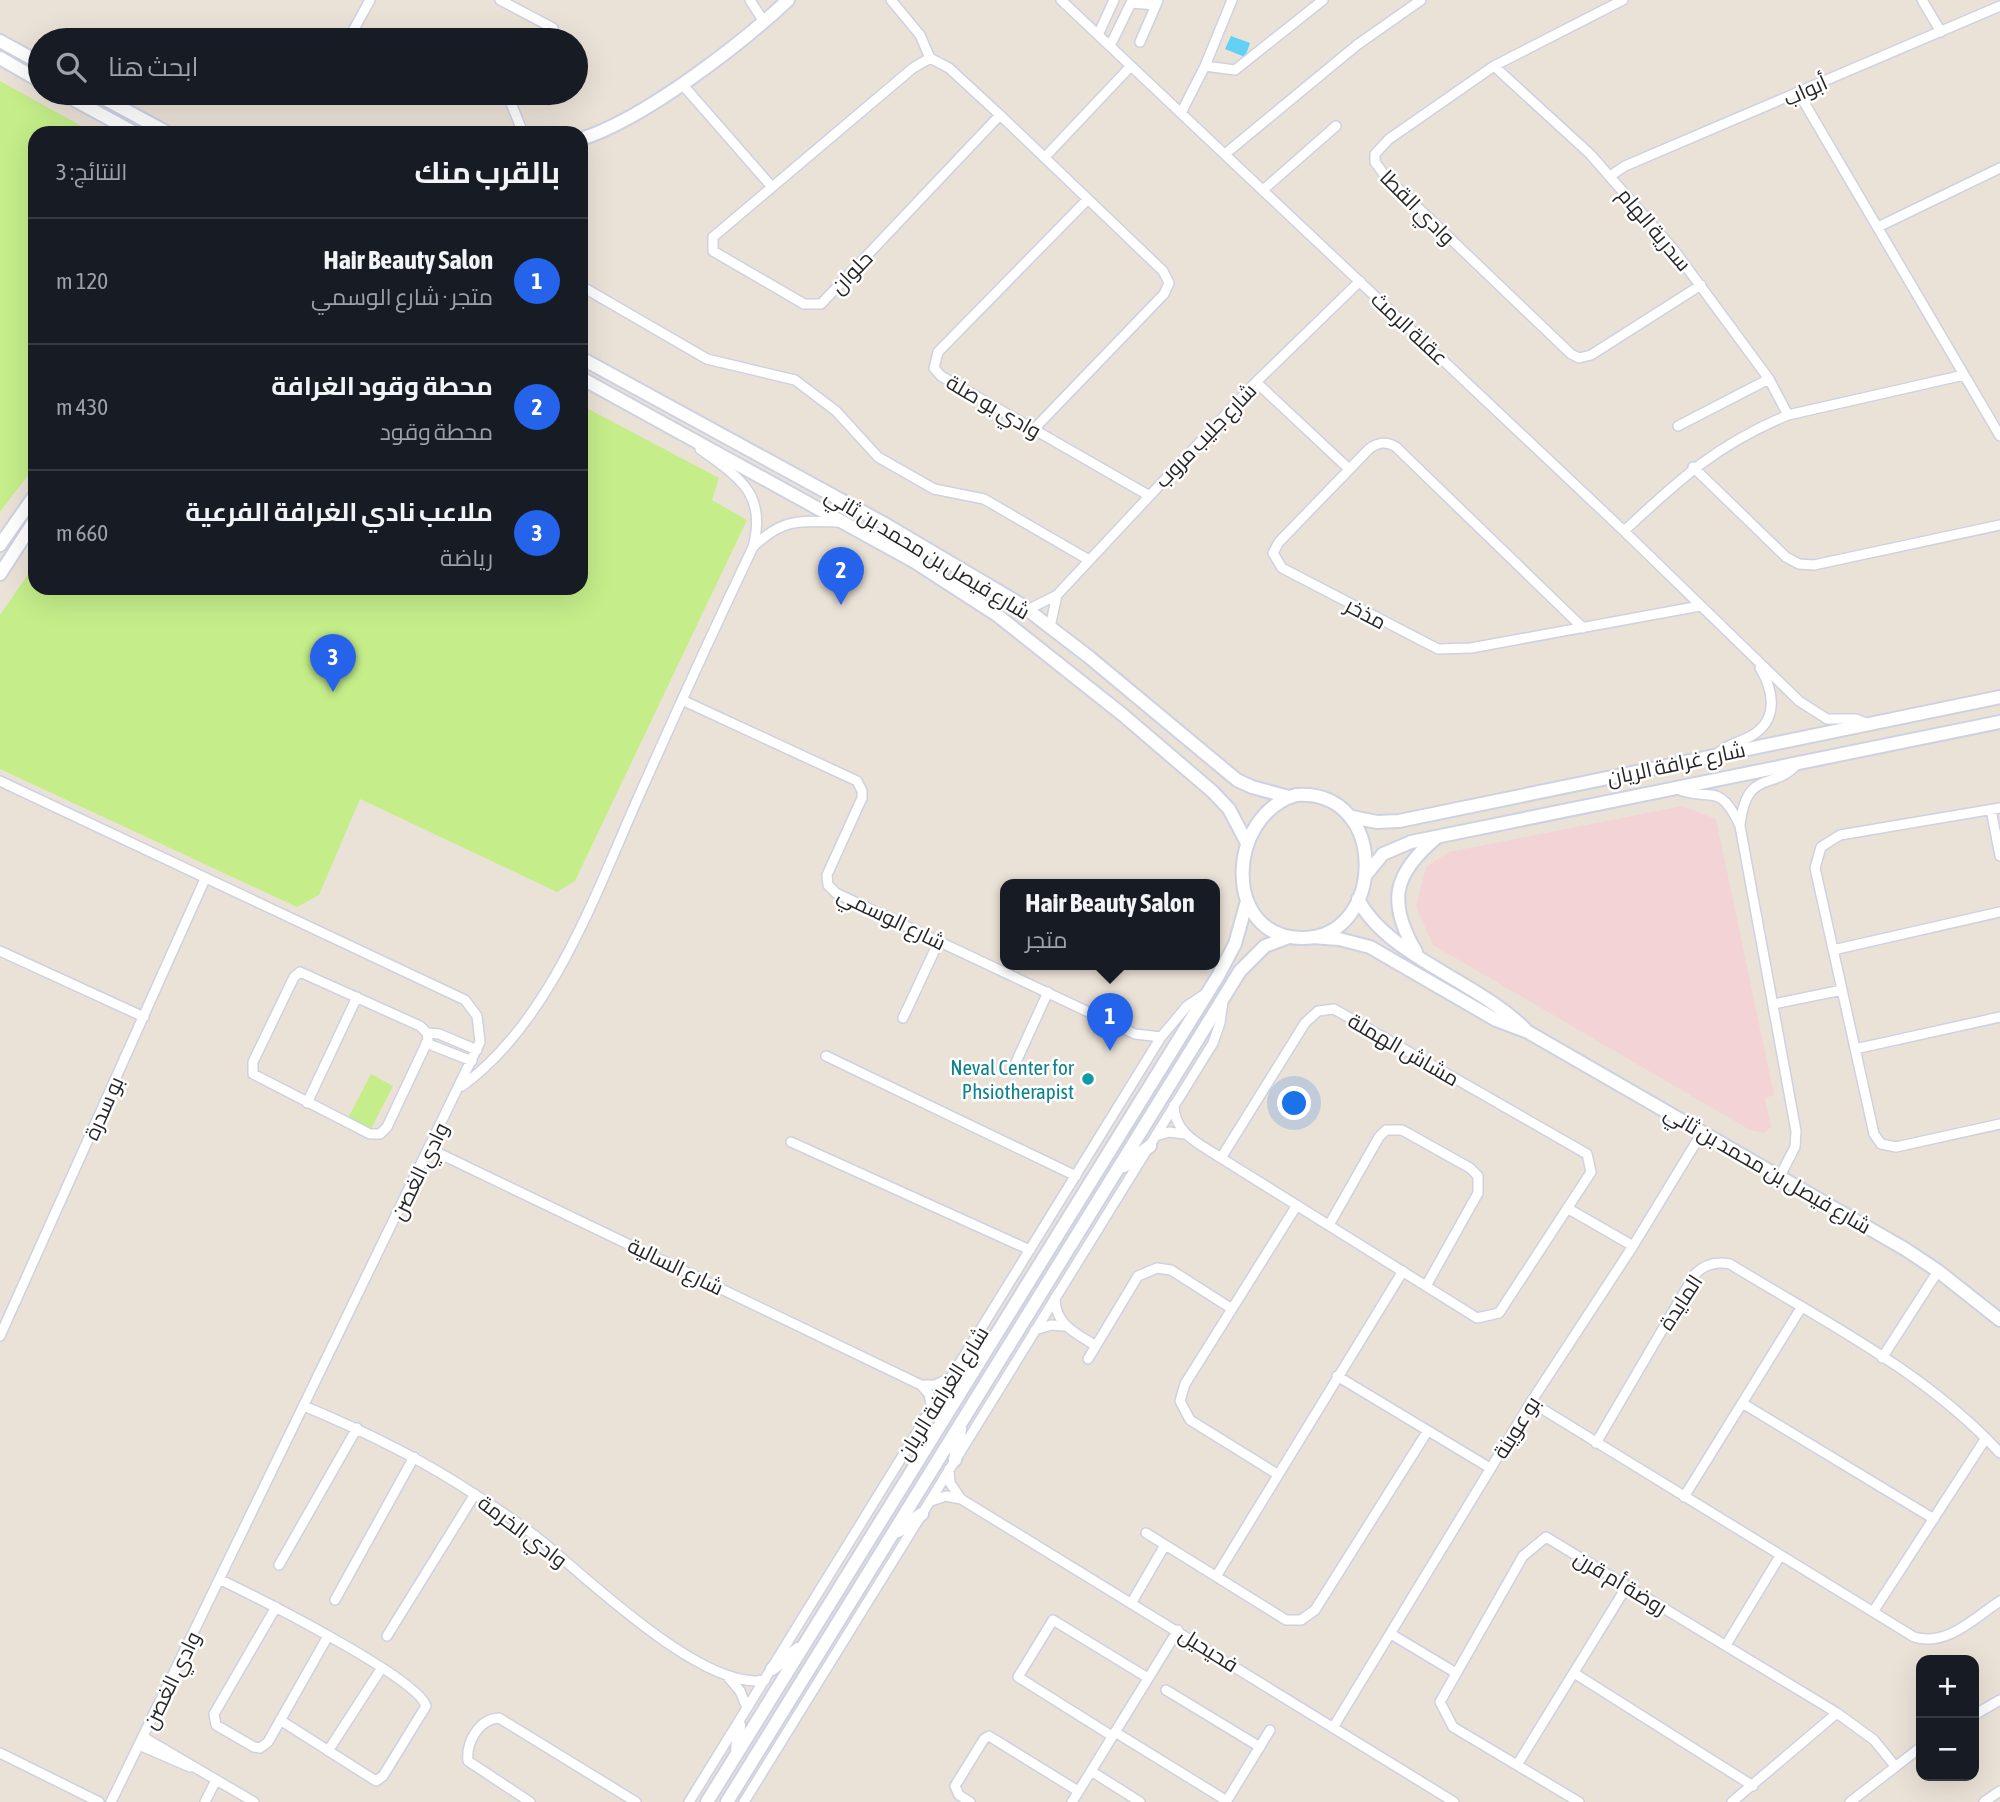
<!DOCTYPE html>
<html lang="ar">
<meta charset="utf-8">
<style>
:root{--surface:#171b24;--page:#242831;--text:#f1f3f6;--muted:#9ea1a6;--line:#363941;--accent:#2563eb}
body{margin:0;font-family:"Asap Condensed",Cairo,sans-serif;background:var(--page);color:var(--text);direction:rtl}
.controls{position:absolute;right:21px;bottom:21px;display:grid;overflow:hidden;border-radius:14px;box-shadow:0 7px 28px #0002}
.controls button{width:63px;height:63px;display:grid;place-items:center;padding:0;border:0;border-bottom:2px solid var(--line);background:var(--surface);color:var(--text);font:35px sans-serif}
.you{position:absolute;left:1295px;top:1104px;width:24px;height:24px;margin:-18px;border:5px solid #fff;border-radius:50%;background:#1a73e8;box-shadow:0 0 0 10px #1a73e833}
.badge{display:grid;place-items:center;width:46px;height:46px;border-radius:50%;background:var(--accent);color:#fff;font-size:23px;font-weight:700}
.pin{position:absolute;translate:-50% -58px;filter:drop-shadow(0 2px 4px #0008)}
.pin::after{content:'';position:absolute;top:37px;width:24px;height:21px;background:inherit;clip-path:polygon(0 0,100% 0,50% 100%)}
.popup{position:absolute;left:1000px;top:879px;width:220px;height:91px;box-sizing:border-box;display:grid;place-content:center;border-radius:14px;background:var(--surface);filter:drop-shadow(0 2px 5px #0005);font-size:23px;white-space:nowrap;color:var(--muted)}
.popup b{font-size:26px;color:var(--text)}
.popup::after{content:'';position:absolute;left:50%;top:100%;margin-left:-14px;border:14px solid transparent;border-top-color:var(--surface)}
.list{margin:0;padding:0;list-style:none}
h2{display:flex;justify-content:space-between;align-items:center;height:91px;margin:0;padding:0 28px;font-size:30px}
h2 small{font-size:23px;font-weight:400;color:var(--muted)}
.list li{display:grid;grid-template-columns:46px 1fr auto;gap:21px;align-items:center;box-sizing:border-box;height:126px;padding:0 28px;border-top:2px solid var(--line)}
.list b{display:block;font-size:26px;white-space:nowrap}
.list p{margin:0;font-size:23px;white-space:nowrap;color:var(--muted)}
.list em{font-size:23px;font-style:normal;color:var(--muted)}
.icon{flex:none;width:38px;height:38px;fill:none;stroke:currentColor;stroke-width:2;stroke-linecap:round;stroke-linejoin:round}
.map{position:relative;flex:none;width:2000px;height:1802px;overflow:hidden;direction:ltr}
.search{position:absolute;background:var(--surface);box-shadow:0 7px 28px #0002;left:28px;top:28px;width:560px;height:77px;display:flex;align-items:center;gap:18px;box-sizing:border-box;padding:0 24px;border-radius:38px;color:var(--muted);font-size:26px}
.panel{position:absolute;background:var(--surface);box-shadow:0 7px 28px #0002;left:28px;top:126px;width:560px;height:469px;border-radius:21px;direction:rtl}
.map>svg:first-child{display:block}
.medical{fill:#f3d3d5}
.pitch{fill:#c5ee8a}
.water{fill:url(#water-ripples)}
.lines{fill:none;stroke-linecap:round;stroke-linejoin:round}
.street-casing{stroke:#cdd1e2;stroke-width:12}
.secondary-casing{stroke:#cdd1e2;stroke-width:16}
.street{stroke:#fff;stroke-width:9}
.secondary{stroke:#fff;stroke-width:12}
.culture-dot{fill:#0f9aa8;stroke:#fff;stroke-width:2.5}
.labels{text-anchor:middle;dominant-baseline:central;stroke-width:5;stroke-linejoin:round;paint-order:stroke}
.street-label{font-size:21px;fill:#272727;stroke:#fff}
.culture-label{font-size:21px;fill:#0d838f;stroke:#fff;text-anchor:end}
</style>
<div class="map">
<svg width="2000" height="1802" viewBox="0 0 2000 1802">
<defs>
<pattern id="water-ripples" width="26" height="14" patternUnits="userSpaceOnUse" patternTransform="scale(1.75)"><rect width="26" height="14" fill="#62d1f5"/><path d="M2 4q2-2 4 0t4 0M15 11q2-2 4 0t4 0" fill="none" stroke="#55b3d2"/></pattern>
</defs>
<rect width="100%" height="100%" fill="#ebe2d7"/>
<path class="medical" d="M 1682,806 L 1716,819 L 1774,1095 L 1765,1098 L 1771,1127 L 1764,1133 L 1750,1130 L 1433,945 L 1416,906 L 1426,867 L 1449,852 Z"/>
<path class="pitch" d="M 0,81 L 94,133 L 35,133 L 35,466 L 0,512 Z
M 581,405 L 719,478 L 712,500 L 747,520 L 575,881 L 557,892 L 360,799 L 319,895 L 297,907 L 0,769 L 0,615 L 35,564 L 35,588 L 581,588 Z
M 371,1074 L 393,1086 L 371,1129 L 348,1118 Z"/>
<path class="water" d="M 1231,36 L 1250,43 L 1245,57 L 1225,49 Z"/>
<g class="lines">
<defs>
<path id="street" d="M 500,0 L 553,28 L 557,40
M 750,0 L 764,22
M 891,0 L 920,35 L 930,58
M 1061,0 L 1624,531 L 1799,701 L 1827,719 L 1856,719 L 1868,724
M 1623,0 L 1494,66 L 1389,139 L 1375,154 L 1375,162 L 1386,177 L 1571,354 L 1579,358 L 1591,355 L 1701,285
M 1922,0 L 1941,32
M 1098,35 L 1114,0
M 348,40 L 370,0
M 1140,42 L 1156,5
M 1110,46 L 1131,3 L 1156,5 L 1158,0
M 930,58 L 949,68 L 1000,115 L 821,304 L 804,304 L 713,251 L 713,237 L 913,68 Z
M 1205,66 L 1235,70 L 1323,0
M 1494,66 L 1590,154 L 1674,250 L 1769,379 L 1788,415
M 682,84 L 772,187
M 1798,92 L 2000,436
M 420,93 L 438,93
M 507,93 L 523,133
M 1181,113 L 1205,66 L 1232,0
M 1000,115 L 1163,271 L 1169,283 L 1164,294 L 1034,429
M 1225,154 L 1357,45 L 1421,0
M 1045,157 L 1130,67
M 1610,176 L 1625,166 L 2000,6
M 1263,190 L 1336,126
M 1088,199 L 938,352 L 934,368 L 941,376 L 1148,495
M 1878,227 L 2000,168
M 581,286 L 707,359 L 795,380 L 836,411 L 878,457 L 934,489 L 984,499 L 1089,560
M 1256,382 L 1349,469
M 1678,426 L 1769,379
M 1693,467 L 1786,557 L 1799,564 L 1814,565 L 2000,525
M 1624,531 C 1680,479 1716,445 1788,415 L 1964,375
M 754,546 C 784,517 802,521 841,522
M 1027,610 L 1057,595 L 1256,382 L 1360,281
M 1050,627 L 1057,595
M 1583,628 L 1396,447 C 1386,441 1378,442 1369,449 L 1279,542 L 1273,553 L 1282,568 L 1438,649 L 1471,648 L 1700,606
M 682,700 L 857,781 L 862,791 L 862,798 L 827,875 L 828,885 L 836,893 L 1135,1034 L 1161,1037
M 1717,754 C 1727,744 1739,743 1751,736 C 1779,720 1774,691 1760,668
M 0,781 L 465,1000 L 477,1016 L 480,1042 L 111,1802
M 1677,789 C 1709,803 1719,779 1740,826 L 1796,1131 L 1795,1147 L 1780,1176
M 2000,808 L 1840,835 L 1821,847 L 1815,868 L 1874,1134 L 1881,1144 L 1896,1147 L 2000,1124
M 1991,810 L 2000,856
M 1740,825 C 1747,767 1773,792 1797,764
M 1833,950 L 2000,912
M 0,951 L 144,1017
M 300,972 L 420,1026 L 427,1033 L 428,1040 L 387,1127 L 380,1134 L 370,1134 L 253,1074 L 253,1062 L 294,977 Z
M 1774,1004 L 1842,990
M 903,1018 L 939,941
M 427,1033 L 439,1034 L 477,1050
M 426,1043 L 472,1061
M 1855,1049 L 2000,1017
M 826,1056 L 1076,1176
M 1016,1062 L 1048,992
M 462,1086 C 553,1020 597,889 642,789 C 678,708 715,627 753,547 C 767,494 740,478 700,449
M 307,1103 L 357,997
M 1174,1105 C 1174,1134 1200,1144 1221,1158 L 1477,1318 L 1499,1313 L 1591,1172 L 1587,1154 L 1334,1009 L 1318,1011 L 1305,1023 L 1221,1158
M 1156,1136 L 1169,1132 L 1184,1134
M 791,1142 L 1030,1250
M 430,1149 L 921,1385 L 935,1385 L 950,1378
M 1567,1208 L 1633,1246
M 1329,1225 L 1379,1137 L 1386,1130 L 1402,1130 L 1470,1168 L 1478,1176 L 1478,1193 L 1426,1286
M 1055,1298 C 1055,1325 1076,1333 1096,1346
M 1035,1330 L 1051,1325 L 1064,1326
M 0,1336 L 205,879
M 1882,1358 L 1938,1271
M 1088,1359 L 1138,1276 L 1157,1268 L 1171,1270 L 1232,1309
M 1337,1376 L 1490,1468
M 921,1385 L 929,1394 L 932,1409
M 1531,1402 L 1914,1637 C 1947,1647 1974,1618 2000,1601
M 1742,1403 L 1934,1519
M 304,1406 C 364,1431 420,1458 474,1494 C 498,1509 522,1525 544,1543 C 589,1580 705,1692 765,1680
M 1596,1443 L 1695,1274 C 1705,1264 1716,1261 1730,1264 C 1823,1321 1926,1372 2000,1453
M 949,1469 L 950,1483 L 961,1499
M 1277,1474 L 1190,1420 L 1180,1401 L 1185,1384 L 1297,1205
M 1684,1497 L 1801,1308
M 931,1501 L 946,1496 L 961,1499 L 1454,1802
M 1146,1533 L 1286,1620 L 1301,1620 L 1315,1610 L 1427,1432
M 279,1565 L 357,1428
M 1217,1575 L 1403,1271
M 221,1580 C 254,1596 417,1677 426,1706 L 383,1776 L 376,1781 L 280,1720
M 335,1600 L 414,1457
M 1132,1602 L 1165,1545
M 276,1607 L 214,1714 L 216,1725 L 254,1747 L 260,1748 L 268,1742 L 328,1636
M 1873,1612 L 1986,1438
M 1391,1634 L 1456,1673
M 387,1636 L 475,1494
M 1726,1645 L 1780,1556
M 1574,1673 L 1753,1786
M 729,1678 L 740,1691 L 747,1708
M 1166,1690 L 1260,1747
M 1974,1715 L 2000,1700
M 1334,1726 L 1531,1402 L 1633,1246 L 1703,1131
M 1115,1732 L 1227,1801
M 1112,1736 L 1018,1677 L 1053,1620 L 1148,1678
M 143,1737 L 254,1802
M 139,1745 L 190,1767
M 328,1751 L 381,1669
M 0,1753 L 99,1802
M 1517,1765 L 1627,1586
M 1091,1771 L 1140,1802
M 205,1802 L 216,1780
M 530,1802 L 468,1761 C 466,1742 479,1719 499,1718 L 636,1802
M 689,1802 L 1161,1037 L 1187,1006 L 1205,994
M 744,1802 L 1213,1043 L 1220,1023 L 1223,1001
M 970,1802 L 959,1795 L 955,1786 L 984,1739 L 989,1736 L 1078,1791
M 1072,1802 L 1178,1630
M 1226,1802 L 1270,1730
M 1579,1802 L 1453,1727 L 1440,1702 L 1523,1556 L 1546,1537 L 1837,1713 L 1874,1740 L 1895,1766
M 1732,1802 L 1837,1713
M 1850,1802 L 1921,1747
M 1984,1802 L 2000,1791"/>
<path id="secondary" d="M 0,41 L 40,63
M 0,58 L 40,81
M 62,93 L 135,133
M 94,93 L 168,133
M 581,139 C 644,119 740,45 788,0
M 581,358 L 883,523 L 1020,604 L 1089,657 L 1237,780 L 1252,787 L 1289,797
M 581,378 L 915,562 L 997,615 L 1123,715 L 1213,792 L 1229,809 L 1247,843
M 0,545 L 35,495
M 0,574 L 35,520
M 1296,795 C 1390,789 1385,937 1304,938 C 1222,940 1225,816 1296,795 Z
M 1352,817 L 1377,822 L 1399,821 L 2000,697
M 1365,876 L 1383,854 L 1411,842 L 2000,722
M 1358,899 C 1387,956 1477,981 1525,1029
M 1312,937 L 1339,939 L 1370,947 L 1496,1020 L 1528,1032 L 1905,1249 L 1938,1271 L 2000,1320
M 1416,952 C 1387,902 1393,874 1436,838
M 1124,1166 L 1150,1146
M 959,1366 L 983,1354
M 921,1450 L 926,1419
M 955,1460 L 960,1429
M 898,1531 L 922,1514
M 772,1669 L 798,1649
M 737,1753 L 739,1725
M 707,1802 L 1218,976 L 1235,944 L 1247,901
M 727,1802 L 1240,971 L 1265,946 L 1289,937"/>
</defs>
<use href="#street" class="street-casing"/>
<use href="#secondary" class="secondary-casing"/>
<use href="#street" class="street"/>
<use href="#secondary" class="secondary"/>
</g>
<circle class="culture-dot" cx="1088" cy="1079" r="7"/>
<g class="labels">
<g class="street-label">
<text transform="translate(1805 90) rotate(-24)">أبواب</text>
<text transform="translate(1418 207) rotate(45)">وادي القطا</text>
<text transform="translate(1655 229) rotate(50)">سدرية الهام</text>
<text transform="translate(851 272) rotate(-46)">حلوان</text>
<text transform="translate(1410 328) rotate(43)">عقلة الرمث</text>
<text transform="translate(994 406) rotate(30)">وادي بو صلة</text>
<text transform="translate(1205 435) rotate(-46)">شارع جليب مروب</text>
<text transform="translate(928 553) rotate(31)">شارع فيصل بن محمد بن ثاني</text>
<text transform="translate(1366 613) rotate(28)">مذخر</text>
<text transform="translate(1676 763) rotate(-12)">شارع غرافة الريان</text>
<text transform="translate(892 918) rotate(26)">شارع الوسمي</text>
<text transform="translate(1404 1049) rotate(30)">مشاش الهملة</text>
<text transform="translate(103 1108) rotate(-66)">بو سدرة</text>
<text transform="translate(1768 1169) rotate(30)">شارع فيصل بن محمد بن ثاني</text>
<text transform="translate(419 1171) rotate(-64)">وادي الغصن</text>
<text transform="translate(676 1266) rotate(26)">شارع السالية</text>
<text transform="translate(1680 1302) rotate(-57)">المايدة</text>
<text transform="translate(942 1393) rotate(-58)">شارع الغرافة الريان</text>
<text transform="translate(1516 1427) rotate(-58)">بو عوينة</text>
<text transform="translate(523 1531) rotate(37)">وادي الخرمة</text>
<text transform="translate(1621 1582) rotate(31)">روضة أم قرن</text>
<text transform="translate(1209 1649) rotate(32)">فحيحيل</text>
<text transform="translate(171 1680) rotate(-64)">وادي الغصن</text>
</g>
<g class="culture-label">
<text x="1074" y="1067">Neval Center for<tspan x="1074" dy="24">Phsiotherapist</tspan></text>
</g>
</g>
</svg>
<div class="controls">
<button>+</button>
<button>−</button>
</div>
<div class="you"></div>
<div class="pin badge" style="left:1110px;top:1051px">1</div>
<div class="popup"><b>Hair Beauty Salon</b>متجر</div>
<div class="pin badge" style="left:841px;top:605px">2</div>
<div class="pin badge" style="left:333px;top:692px">3</div>
<div class="search"><svg class="icon" aria-label="search" viewBox="0 0 24 24"><circle cx="10" cy="10" r="6"/><path d="M15 15l6 6"/></svg>ابحث هنا</div>
<section class="panel">
<h2>بالقرب منك<small>النتائج: 3</small></h2>
<ul class="list">
<li><span class="badge">1</span><div><b>Hair Beauty Salon</b><p>متجر · شارع الوسمي</p></div><em>120 m</em></li>
<li><span class="badge">2</span><div><b>محطة وقود الغرافة</b><p>محطة وقود</p></div><em>430 m</em></li>
<li><span class="badge">3</span><div><b>ملاعب نادي الغرافة الفرعية</b><p>رياضة</p></div><em>660 m</em></li>
</ul>
</section>
</div>
